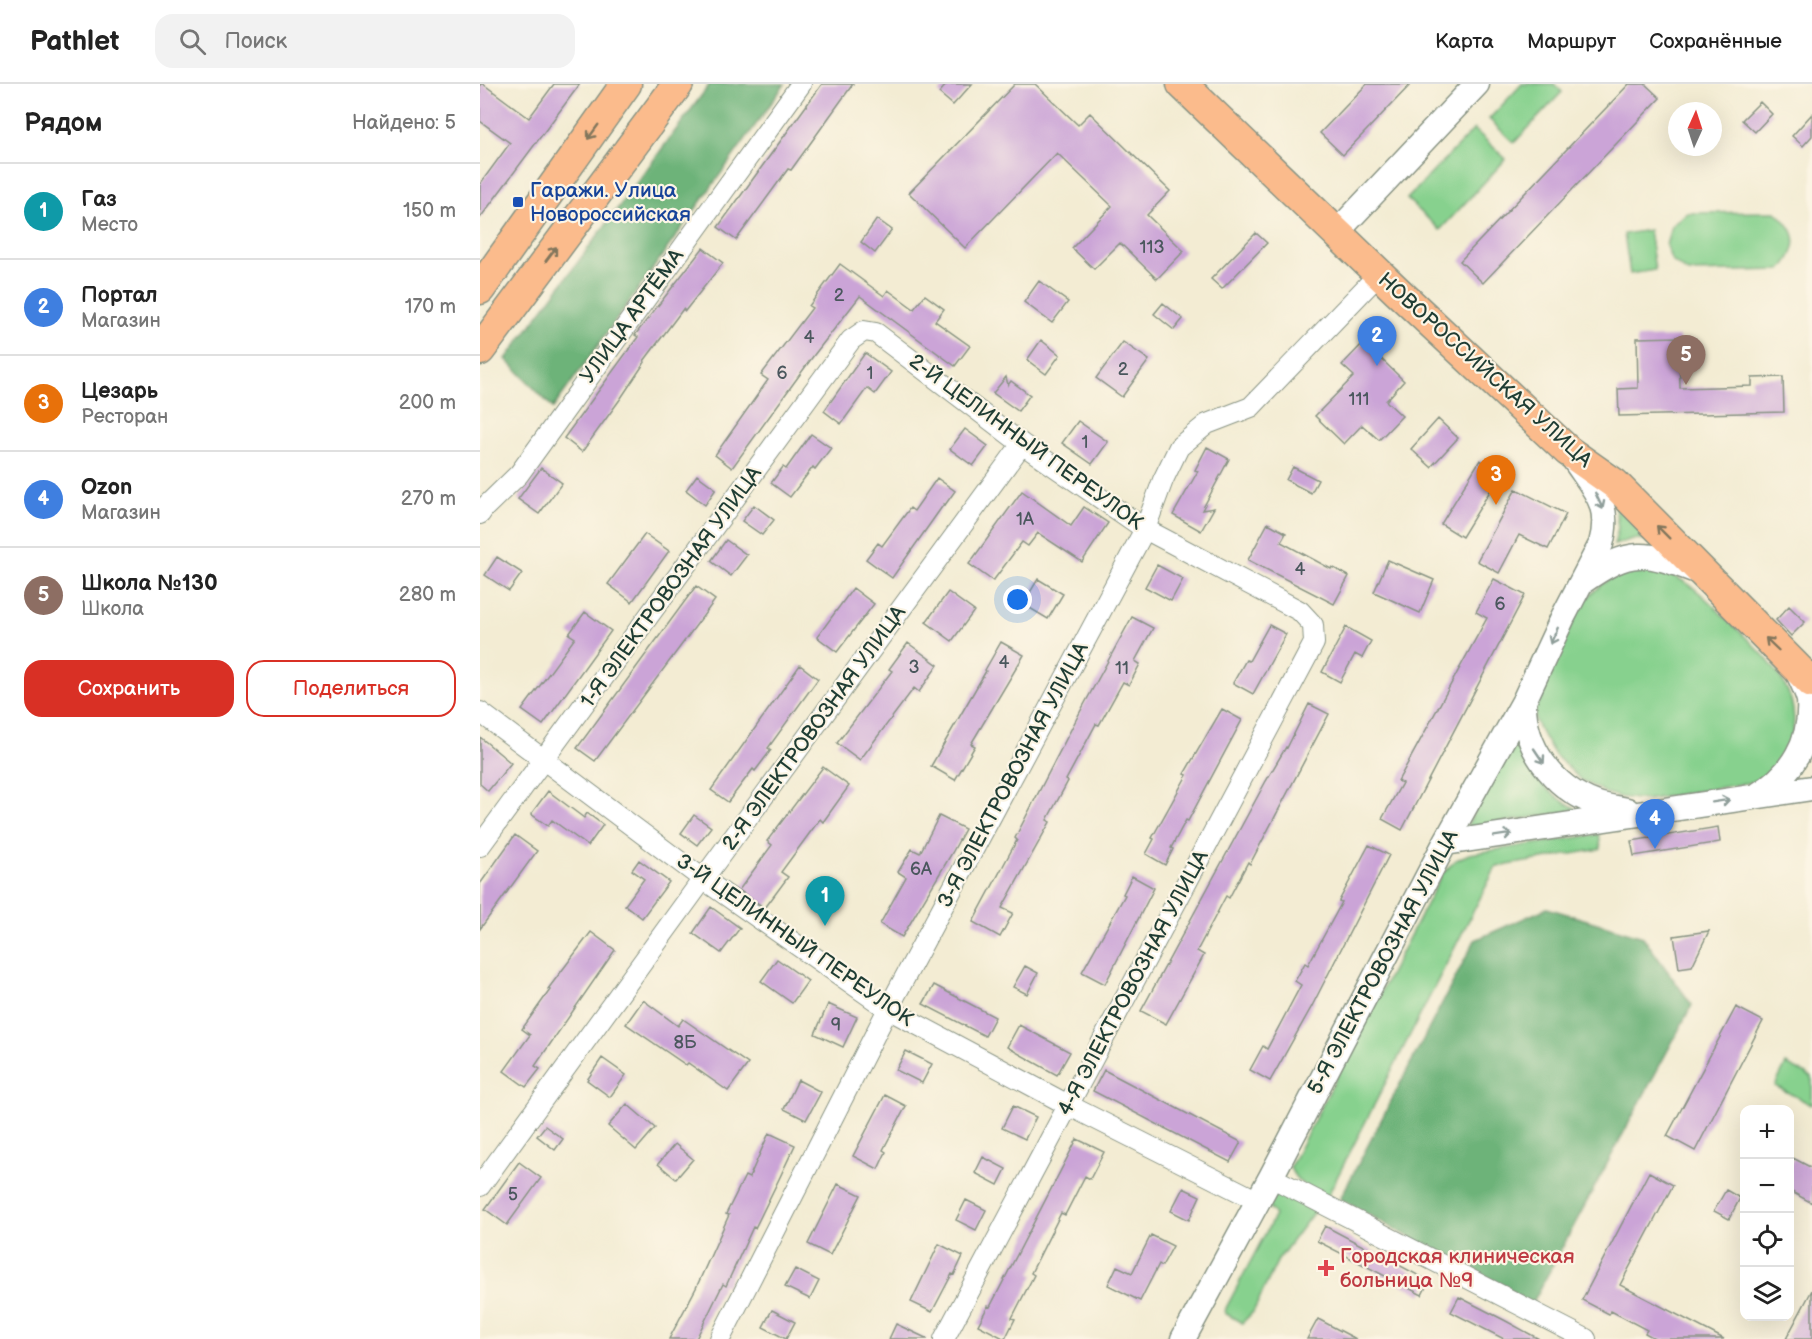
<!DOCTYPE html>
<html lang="ru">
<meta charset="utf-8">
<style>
:root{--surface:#fff;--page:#f2f2f2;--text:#222;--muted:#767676;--line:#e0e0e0;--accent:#d93025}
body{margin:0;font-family:"Balsamiq Sans",sans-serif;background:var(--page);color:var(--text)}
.controls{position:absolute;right:18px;bottom:18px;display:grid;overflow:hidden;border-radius:12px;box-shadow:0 6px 24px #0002}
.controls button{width:54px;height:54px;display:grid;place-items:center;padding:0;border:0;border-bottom:2px solid var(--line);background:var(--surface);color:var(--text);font:30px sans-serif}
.compass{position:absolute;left:1188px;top:18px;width:54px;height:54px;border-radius:50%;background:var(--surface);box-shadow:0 6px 24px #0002;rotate:3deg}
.you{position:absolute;left:538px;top:516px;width:21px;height:21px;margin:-15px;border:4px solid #fff;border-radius:50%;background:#1a73e8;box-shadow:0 0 0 9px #1a73e833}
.badge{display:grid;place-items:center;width:39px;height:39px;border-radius:50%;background:var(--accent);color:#fff;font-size:20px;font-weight:700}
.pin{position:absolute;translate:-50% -50px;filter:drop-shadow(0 2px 3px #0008)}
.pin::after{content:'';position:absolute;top:32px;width:21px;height:18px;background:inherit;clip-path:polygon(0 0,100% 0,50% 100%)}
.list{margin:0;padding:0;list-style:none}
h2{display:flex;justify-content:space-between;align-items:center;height:78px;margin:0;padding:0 24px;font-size:26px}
h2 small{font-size:20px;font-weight:400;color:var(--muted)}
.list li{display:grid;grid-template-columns:39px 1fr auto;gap:18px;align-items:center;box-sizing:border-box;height:96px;padding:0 24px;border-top:2px solid var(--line)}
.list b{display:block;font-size:22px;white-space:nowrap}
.list p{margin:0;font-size:20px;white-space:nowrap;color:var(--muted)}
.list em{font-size:20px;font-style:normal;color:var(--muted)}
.actions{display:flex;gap:12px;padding:18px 24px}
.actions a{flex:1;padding:14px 0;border:2px solid var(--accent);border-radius:18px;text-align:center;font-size:21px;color:var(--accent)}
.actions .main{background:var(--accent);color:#fff}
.icon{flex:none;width:33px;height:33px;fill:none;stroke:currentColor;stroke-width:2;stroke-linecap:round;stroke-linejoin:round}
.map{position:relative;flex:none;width:1332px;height:1255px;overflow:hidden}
header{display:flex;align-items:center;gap:36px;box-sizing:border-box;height:84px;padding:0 30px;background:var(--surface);border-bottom:2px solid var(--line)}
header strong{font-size:28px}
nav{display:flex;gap:33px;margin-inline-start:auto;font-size:21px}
.search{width:420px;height:54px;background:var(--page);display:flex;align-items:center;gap:15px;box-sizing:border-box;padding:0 21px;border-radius:18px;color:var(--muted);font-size:22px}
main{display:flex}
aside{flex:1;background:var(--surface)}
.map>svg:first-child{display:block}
.green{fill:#87d18e;stroke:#538761;stroke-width:1.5}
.forest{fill:#6db379;stroke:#467856;stroke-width:1.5}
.building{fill:#cba4d7}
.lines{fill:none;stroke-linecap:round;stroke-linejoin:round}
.minor-casing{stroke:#899484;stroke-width:22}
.tertiary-casing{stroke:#899484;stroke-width:27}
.primary-casing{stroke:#899484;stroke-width:33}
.minor{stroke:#fff;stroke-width:20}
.tertiary{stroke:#fff;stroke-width:24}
.primary{stroke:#fbbb8c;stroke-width:30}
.oneway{stroke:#82765c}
.oneway2{stroke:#8f9e9a}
.transit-dot{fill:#1a4fb4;stroke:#fcf5e5;stroke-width:2}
.health-dot{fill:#e0444e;stroke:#fcf5e5;stroke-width:2}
.labels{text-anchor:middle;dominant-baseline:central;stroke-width:4.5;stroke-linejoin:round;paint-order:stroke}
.number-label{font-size:18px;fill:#4a575d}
.transit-label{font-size:21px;fill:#164399;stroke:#fcf5e5;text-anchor:start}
.street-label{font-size:21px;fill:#1f3d34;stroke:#fcf5e5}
.health-label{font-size:21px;fill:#be3a42;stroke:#fcf5e5;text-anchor:start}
</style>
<header>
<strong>Pathlet</strong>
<div class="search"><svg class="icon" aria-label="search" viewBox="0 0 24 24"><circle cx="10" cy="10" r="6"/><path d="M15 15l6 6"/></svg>Поиск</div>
<nav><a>Карта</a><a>Маршрут</a><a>Сохранённые</a></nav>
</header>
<main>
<aside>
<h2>Рядом<small>Найдено: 5</small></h2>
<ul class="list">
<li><span class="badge" style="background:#0f9aa8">1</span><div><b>Газ</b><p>Место</p></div><em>150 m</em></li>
<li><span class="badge" style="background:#3f7fe0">2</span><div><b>Портал</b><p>Магазин</p></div><em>170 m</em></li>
<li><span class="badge" style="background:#e8710a">3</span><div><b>Цезарь</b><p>Ресторан</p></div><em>200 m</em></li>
<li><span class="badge" style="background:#3f7fe0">4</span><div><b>Ozon</b><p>Магазин</p></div><em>270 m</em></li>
<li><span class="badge" style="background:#8d6e63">5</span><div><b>Школа №130</b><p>Школа</p></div><em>280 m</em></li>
</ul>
<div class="actions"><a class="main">Сохранить</a><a>Поделиться</a></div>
</aside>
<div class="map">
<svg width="1332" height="1255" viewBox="0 0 1332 1255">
<rect width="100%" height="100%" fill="#fcf5e5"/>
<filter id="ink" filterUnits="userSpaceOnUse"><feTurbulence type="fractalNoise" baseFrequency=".0167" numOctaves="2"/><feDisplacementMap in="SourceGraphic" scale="12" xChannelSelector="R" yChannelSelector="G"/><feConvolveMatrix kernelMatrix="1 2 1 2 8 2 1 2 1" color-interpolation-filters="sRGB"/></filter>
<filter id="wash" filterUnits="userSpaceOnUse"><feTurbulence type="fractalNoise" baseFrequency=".008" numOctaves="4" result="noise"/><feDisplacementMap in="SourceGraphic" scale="24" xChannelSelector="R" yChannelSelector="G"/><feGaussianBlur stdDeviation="1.35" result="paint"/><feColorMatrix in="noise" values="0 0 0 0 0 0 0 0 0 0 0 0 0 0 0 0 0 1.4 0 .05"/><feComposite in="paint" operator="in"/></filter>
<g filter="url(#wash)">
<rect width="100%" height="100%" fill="#f3ecd3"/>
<path class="green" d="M 1042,0 L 1074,0 L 1082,8 L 1034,59 L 1009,35 Z
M 994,45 L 1026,75 L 960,146 L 927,115 Z
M 1296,128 C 1319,148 1321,162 1301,186 L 1208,188 L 1192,177 L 1186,162 L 1191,142 L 1207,129 Z
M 1169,146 L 1175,186 L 1150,190 L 1144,150 Z
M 1134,413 L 1178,456 L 1152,455 L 1134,461 L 1138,444 Z
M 1164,485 C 1208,489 1224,514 1254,542 C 1289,575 1332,615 1306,668 C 1297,682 1288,692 1273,698 L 1166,716 L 1139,713 L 1126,709 L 1101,696 L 1075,671 L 1059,645 L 1055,636 L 1056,610 L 1104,517 L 1121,501 L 1133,493 L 1151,487 Z
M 1034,652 C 1044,685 1068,711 1098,726 L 986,744 Z
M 1119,750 L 1121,765 L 1016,783 L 847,1113 C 831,1105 816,1100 810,1083 L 962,790 L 976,776 L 989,770 Z
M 1306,980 L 1332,993 L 1332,1021 L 1295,1002 Z
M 801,1110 L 813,1113 L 836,1125 L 798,1176 L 773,1228 L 762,1239 L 745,1229 L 746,1224 L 795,1131 L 787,1121 L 794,1112 Z"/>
<path class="forest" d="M 230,0 L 305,0 L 73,324 L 26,275 Z
M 1067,824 L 1163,853 L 1212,921 L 1052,1220 L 860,1115 L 995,856 Z"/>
<g id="blocks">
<path class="building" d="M 0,0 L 3,0 L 49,34 L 74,0 L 100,0 L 0,134 L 0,100 L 30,59 L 0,37 Z
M 342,0 L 373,0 L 311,86 L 308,85 L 256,156 L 238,143 Z
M 467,0 L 492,0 L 473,21 L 459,9 Z
M 535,0 L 555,0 L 598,41 L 610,29 L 690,107 L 667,131 L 704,167 L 677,195 L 640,159 L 614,185 L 592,164 L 632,122 L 577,69 L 485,164 L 429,109 Z
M 887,0 L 931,0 L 863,71 L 840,49 Z
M 1149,0 L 1165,0 L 1180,14 L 1003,199 L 980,177 Z
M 1280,18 L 1292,30 L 1275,48 L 1262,36 Z
M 1332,30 L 1332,52 L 1323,62 L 1312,52 Z
M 397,135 L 412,146 L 395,169 L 381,158 Z
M 776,149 L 787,159 L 742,205 L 731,195 Z
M 223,164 L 243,179 L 205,227 L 203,225 L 164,277 L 165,278 L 141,314 L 102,368 L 84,354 L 158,253 L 155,251 Z
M 360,180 L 404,212 L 408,206 L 434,225 L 445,211 L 464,225 L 455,237 L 490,262 L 475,282 L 380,212 L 334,271 L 252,384 L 235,371 L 288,296 L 281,291 L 332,224 L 329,222 Z
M 559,197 L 588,218 L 572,239 L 544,218 Z
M 683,219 L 703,235 L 694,246 L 674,230 Z
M 1199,253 L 1200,304 L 1272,302 L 1272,294 L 1303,293 L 1304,328 L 1139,332 L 1138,305 L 1158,304 L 1157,254 Z
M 561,256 L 580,271 L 566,290 L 547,276 Z
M 643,258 L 669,276 L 642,313 L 616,294 Z
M 884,258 L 924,297 L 906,317 L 922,332 L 899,356 L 882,341 L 864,360 L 835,332 L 874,292 L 862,281 Z
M 385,269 L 411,288 L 395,310 L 387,304 L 361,340 L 344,327 Z
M 526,293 L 528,301 L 531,297 L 550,311 L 538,327 L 513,309 Z
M 958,335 L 978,354 L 951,383 L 931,365 Z
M 598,337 L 628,358 L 612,380 L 582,359 Z
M 485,345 L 508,362 L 493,382 L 470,365 Z
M 331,350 L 351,364 L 335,385 L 333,383 L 310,413 L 291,399 L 303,383 L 306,385 Z
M 727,363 L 749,375 L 722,426 L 734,424 L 721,447 L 693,431 L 718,387 L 715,386 Z
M 1000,376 L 1021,389 L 982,453 L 961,440 Z
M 813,383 L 838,396 L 831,409 L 806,396 Z
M 61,384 L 82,399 L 59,430 L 38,415 Z
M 217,391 L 236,405 L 225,421 L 206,406 Z
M 457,394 L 475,407 L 465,421 L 464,420 L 412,494 L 386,475 L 398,459 L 402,462 L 430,424 L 434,427 Z
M 1036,405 L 1086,430 L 1068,465 L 1039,451 L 1019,489 L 997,477 Z
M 542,407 L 591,442 L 604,423 L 628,439 L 602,478 L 558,449 L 548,462 L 542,458 L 513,497 L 489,480 Z
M 274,421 L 294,436 L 282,451 L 262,437 Z
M 788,439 L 806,449 L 801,458 L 851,485 L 852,483 L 869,492 L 854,520 L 768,476 Z
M 165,450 L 189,467 L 152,518 L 128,500 Z
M 246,456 L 267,471 L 251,492 L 231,477 Z
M 17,473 L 42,489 L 29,507 L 5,491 Z
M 908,476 L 954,496 L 940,529 L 894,508 Z
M 677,481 L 703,495 L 691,517 L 665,503 Z
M 558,495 L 583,510 L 568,535 L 543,520 Z
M 1014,495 L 1045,511 L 922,746 L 902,735 L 922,699 L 918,697 L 1007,534 L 996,528 Z
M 216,502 L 235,516 L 115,677 L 97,664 Z
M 373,504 L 394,520 L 357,568 L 337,553 Z
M 468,508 L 494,527 L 472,557 L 446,538 Z
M 1309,522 L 1325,538 L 1311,552 L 1296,536 Z
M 105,528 L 131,547 L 63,641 L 42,626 L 95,554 L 89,550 Z
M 652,533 L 673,544 L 655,577 L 660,580 L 649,601 L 643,598 L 619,641 L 616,640 L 586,696 L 588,697 L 567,736 L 570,738 L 522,824 L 533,829 L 520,853 L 493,838 L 537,756 L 535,754 L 599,630 Z
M 789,541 L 806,550 L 773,610 L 753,599 L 766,576 L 769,577 Z
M 866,543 L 891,557 L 882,574 L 875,570 L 860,598 L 842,588 Z
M 521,558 L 544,571 L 491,660 L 495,662 L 475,696 L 451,682 L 506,587 L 505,586 Z
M 428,559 L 458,581 L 439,608 L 434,604 L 380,676 L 357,659 L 412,587 L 409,585 Z
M 320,581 L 338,595 L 288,664 L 291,666 L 275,687 L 273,685 L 248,718 L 231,706 Z
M 829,620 L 849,630 L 770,780 L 768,778 L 749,814 L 746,812 L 717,867 L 724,871 L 686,940 L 661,927 L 786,697 L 806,663 L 807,664 Z
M 742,625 L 762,636 L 708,737 L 706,736 L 691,764 L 693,765 L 685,781 L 666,770 L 674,755 L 672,754 L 707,691 L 704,690 Z
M 0,653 L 31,679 L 8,707 L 0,700 Z
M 343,683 L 369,702 L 343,738 L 340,735 L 301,788 L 308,793 L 285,824 L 259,806 L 292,761 L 287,757 Z
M 68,707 L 104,734 L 107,729 L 123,741 L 108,762 L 72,736 L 68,742 L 51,730 Z
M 214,731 L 231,743 L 217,761 L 201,749 Z
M 459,732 L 485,745 L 472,769 L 422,853 L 400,840 L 426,793 L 418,788 L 432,765 L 440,769 Z
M 1238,743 L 1240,758 L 1154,772 L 1151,757 Z
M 35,751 L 57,767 L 0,845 L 0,800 Z
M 889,761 L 909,771 L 832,922 L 790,997 L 770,986 L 783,962 L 787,965 L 821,901 L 815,897 L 825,879 L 828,881 L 862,818 L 859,817 Z
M 159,776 L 189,798 L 162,834 L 145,821 L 164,795 L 152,786 Z
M 652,792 L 674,804 L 625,900 L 602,888 L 645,811 L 643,810 Z
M 231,823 L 260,844 L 241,869 L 213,849 Z
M 1229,847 L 1212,882 L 1199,884 L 1194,852 Z
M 111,848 L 135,866 L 55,982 L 60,985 L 46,1003 L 24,987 L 50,951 L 42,945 L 70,906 L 68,905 Z
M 297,875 L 328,897 L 312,919 L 281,897 Z
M 545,882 L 558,889 L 547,910 L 533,903 Z
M 454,901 L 515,933 L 505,952 L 443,920 Z
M 163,916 L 198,942 L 203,935 L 268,980 L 248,1007 L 208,979 L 206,981 L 146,940 Z
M 348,920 L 377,933 L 363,963 L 335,950 Z
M 1256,923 L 1283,937 L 1215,1067 L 1187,1052 Z
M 539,941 L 590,968 L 577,991 L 527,963 Z
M 426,967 L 452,980 L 442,999 L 416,986 Z
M 122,974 L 146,991 L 130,1013 L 107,996 Z
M 624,986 L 761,1058 L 750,1078 L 613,1007 Z
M 318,996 L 341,1008 L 326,1036 L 304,1025 Z
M 405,1011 L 426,1022 L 403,1066 L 406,1068 L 398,1085 L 373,1072 Z
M 147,1020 L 175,1044 L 156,1066 L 128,1042 Z
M 533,1022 L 556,1033 L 545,1055 L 522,1044 Z
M 65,1042 L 83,1055 L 75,1066 L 57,1052 Z
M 289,1049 L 315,1061 L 299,1095 L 275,1144 L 273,1143 L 246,1202 L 243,1200 L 216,1255 L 189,1255 L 216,1204 L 249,1131 L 246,1130 L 265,1092 L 269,1094 Z
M 597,1055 L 624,1068 L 610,1095 L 605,1092 L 585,1131 L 581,1129 L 551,1189 L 554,1191 L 532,1234 L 535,1235 L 525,1255 L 498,1241 L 508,1222 L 510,1223 Z
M 195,1060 L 213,1075 L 196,1095 L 178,1080 Z
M 503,1073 L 526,1085 L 518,1101 L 495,1089 Z
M 1313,1074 L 1332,1084 L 1332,1119 L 1310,1107 L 1310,1081 Z
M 39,1078 L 61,1094 L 27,1141 L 5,1125 Z
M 1169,1088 L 1193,1101 L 1140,1201 L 1244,1255 L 1176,1255 L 1165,1249 L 1167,1246 L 1131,1227 L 1129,1230 L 1102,1216 Z
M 358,1100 L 381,1111 L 350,1171 L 328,1160 Z
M 703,1104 L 720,1112 L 709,1136 L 691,1127 Z
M 1246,1106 L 1260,1114 L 1249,1135 L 1234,1127 Z
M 486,1116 L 506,1126 L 496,1146 L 476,1136 Z
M 845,1142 L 949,1197 L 942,1211 L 837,1157 Z
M 671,1151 L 693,1162 L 682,1182 L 679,1180 L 660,1217 L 628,1201 L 637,1182 L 652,1189 Z
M 459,1160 L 483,1172 L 474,1191 L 472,1190 L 452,1228 L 431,1218 Z
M 315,1185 L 339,1197 L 330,1215 L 305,1203 Z
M 1332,1206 L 1332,1255 L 1306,1255 Z
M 979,1213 L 1024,1236 L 1059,1255 L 1024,1255 L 971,1228 Z
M 292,1226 L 315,1238 L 306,1255 L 283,1243 Z
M 838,1235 L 876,1255 L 827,1255 Z
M 416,1240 L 448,1255 L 409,1255 Z"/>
</g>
</g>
<g filter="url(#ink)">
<use href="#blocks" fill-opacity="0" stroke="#899484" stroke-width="1.5"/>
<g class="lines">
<defs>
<path id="minor" d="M 0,430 L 4,424 L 39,390 L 321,0
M 0,628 L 223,795 L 408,925 L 588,1021 L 778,1117
M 0,762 L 371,256 L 384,247 L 396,249 L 542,360 L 665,445 L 820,527 L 833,541 L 834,559 L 464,1255
M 791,1093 L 1106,1255
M 0,1102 L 223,795 L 542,360
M 240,1255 L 408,925 L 665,445 L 683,396 L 699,363 L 727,340 L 771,323 L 899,190"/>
<path id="tertiary" d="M 856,149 L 997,0
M 1102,498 C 1152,463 1164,467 1219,488
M 1044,617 C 1043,662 1072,703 1115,719 C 1125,723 1137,724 1147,726
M 1279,710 C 1312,690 1332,657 1329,616 C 1326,605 1321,595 1316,585
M 965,759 L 1332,704
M 703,1255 L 791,1093 L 965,759 L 1044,617 L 1083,533 L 1121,460 C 1132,420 1114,406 1093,374"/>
<path id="primary" d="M 702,0 L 916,206 L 1088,367 L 1135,400 L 1332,599
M 0,205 L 146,0
M 0,266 L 198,0"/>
</defs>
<use href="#minor" class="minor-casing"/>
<use href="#tertiary" class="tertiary-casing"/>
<use href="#primary" class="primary-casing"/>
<use href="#minor" class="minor"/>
<use href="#tertiary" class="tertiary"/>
<use href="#primary" class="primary"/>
</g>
<defs><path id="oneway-shaft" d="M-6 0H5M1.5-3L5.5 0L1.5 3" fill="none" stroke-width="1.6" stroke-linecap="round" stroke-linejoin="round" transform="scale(1.5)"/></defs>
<g class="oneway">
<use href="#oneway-shaft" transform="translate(113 48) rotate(126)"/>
<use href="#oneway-shaft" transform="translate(71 170) rotate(-53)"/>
<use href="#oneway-shaft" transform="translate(1183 448) rotate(-135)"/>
<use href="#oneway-shaft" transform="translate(1292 560) rotate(-136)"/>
</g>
<g class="oneway2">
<use href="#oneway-shaft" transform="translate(1119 417) rotate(65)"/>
<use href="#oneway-shaft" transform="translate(1074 552) rotate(115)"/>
<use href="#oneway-shaft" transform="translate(1059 672) rotate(56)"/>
<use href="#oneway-shaft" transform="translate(1241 717) rotate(-9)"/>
<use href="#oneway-shaft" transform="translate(1023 751) rotate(-9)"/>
</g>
</g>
<rect class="transit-dot" x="32" y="112" width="12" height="12" rx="3"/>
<path class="health-dot" d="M843 1175h6v6h6v6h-6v6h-6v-6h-6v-6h6z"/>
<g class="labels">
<g class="number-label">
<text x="672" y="163">113</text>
<text x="359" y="211">2</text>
<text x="329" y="253">4</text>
<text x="643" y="285">2</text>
<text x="302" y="289">6</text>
<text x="390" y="289">1</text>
<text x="879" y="315">111</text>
<text x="605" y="358">1</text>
<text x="545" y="435">1А</text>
<text x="820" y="485">4</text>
<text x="1020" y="520">6</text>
<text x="524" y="578">4</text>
<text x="434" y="583">3</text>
<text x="642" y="584">11</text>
<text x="441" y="785">6А</text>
<text x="356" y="941">9</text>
<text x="205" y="958">8Б</text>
<text x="33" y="1110">5</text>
</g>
<g class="transit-label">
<text x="50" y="106">Гаражи. Улица<tspan x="50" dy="24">Новороссийская</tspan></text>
</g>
<g class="street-label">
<text transform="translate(152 232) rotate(-54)">УЛИЦА АРТЁМА</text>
<text transform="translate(1005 286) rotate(42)">НОВОРОССИЙСКАЯ УЛИЦА</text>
<text transform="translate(546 358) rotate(36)">2-Й ЦЕЛИННЫЙ ПЕРЕУЛОК</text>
<text transform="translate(191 503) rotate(-54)">1-Я ЭЛЕКТРОВОЗНАЯ УЛИЦА</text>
<text transform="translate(334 644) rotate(-54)">2-Я ЭЛЕКТРОВОЗНАЯ УЛИЦА</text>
<text transform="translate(533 691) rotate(-62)">3-Я ЭЛЕКТРОВОЗНАЯ УЛИЦА</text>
<text transform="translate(315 856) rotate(35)">3-Й ЦЕЛИННЫЙ ПЕРЕУЛОК</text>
<text transform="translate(903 878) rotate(-62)">5-Я ЭЛЕКТРОВОЗНАЯ УЛИЦА</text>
<text transform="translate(653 899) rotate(-62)">4-Я ЭЛЕКТРОВОЗНАЯ УЛИЦА</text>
</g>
<g class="health-label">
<text x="860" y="1172">Городская клиническая<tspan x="860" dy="24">больница №9</tspan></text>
</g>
</g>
</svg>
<div class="controls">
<button>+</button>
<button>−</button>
<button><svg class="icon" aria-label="locate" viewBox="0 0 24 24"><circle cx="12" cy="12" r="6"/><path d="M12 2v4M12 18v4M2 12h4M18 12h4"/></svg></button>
<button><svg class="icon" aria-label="layers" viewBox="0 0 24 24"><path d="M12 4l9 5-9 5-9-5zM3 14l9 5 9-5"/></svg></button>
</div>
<svg class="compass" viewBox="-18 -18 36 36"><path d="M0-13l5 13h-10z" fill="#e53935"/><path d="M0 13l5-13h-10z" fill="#767676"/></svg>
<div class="you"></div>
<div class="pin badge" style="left:345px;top:842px;background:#0f9aa8">1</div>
<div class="pin badge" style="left:897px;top:282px;background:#3f7fe0">2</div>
<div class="pin badge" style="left:1016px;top:421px;background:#e8710a">3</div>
<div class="pin badge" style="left:1175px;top:765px;background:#3f7fe0">4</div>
<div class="pin badge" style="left:1206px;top:301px;background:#8d6e63">5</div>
</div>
</main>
